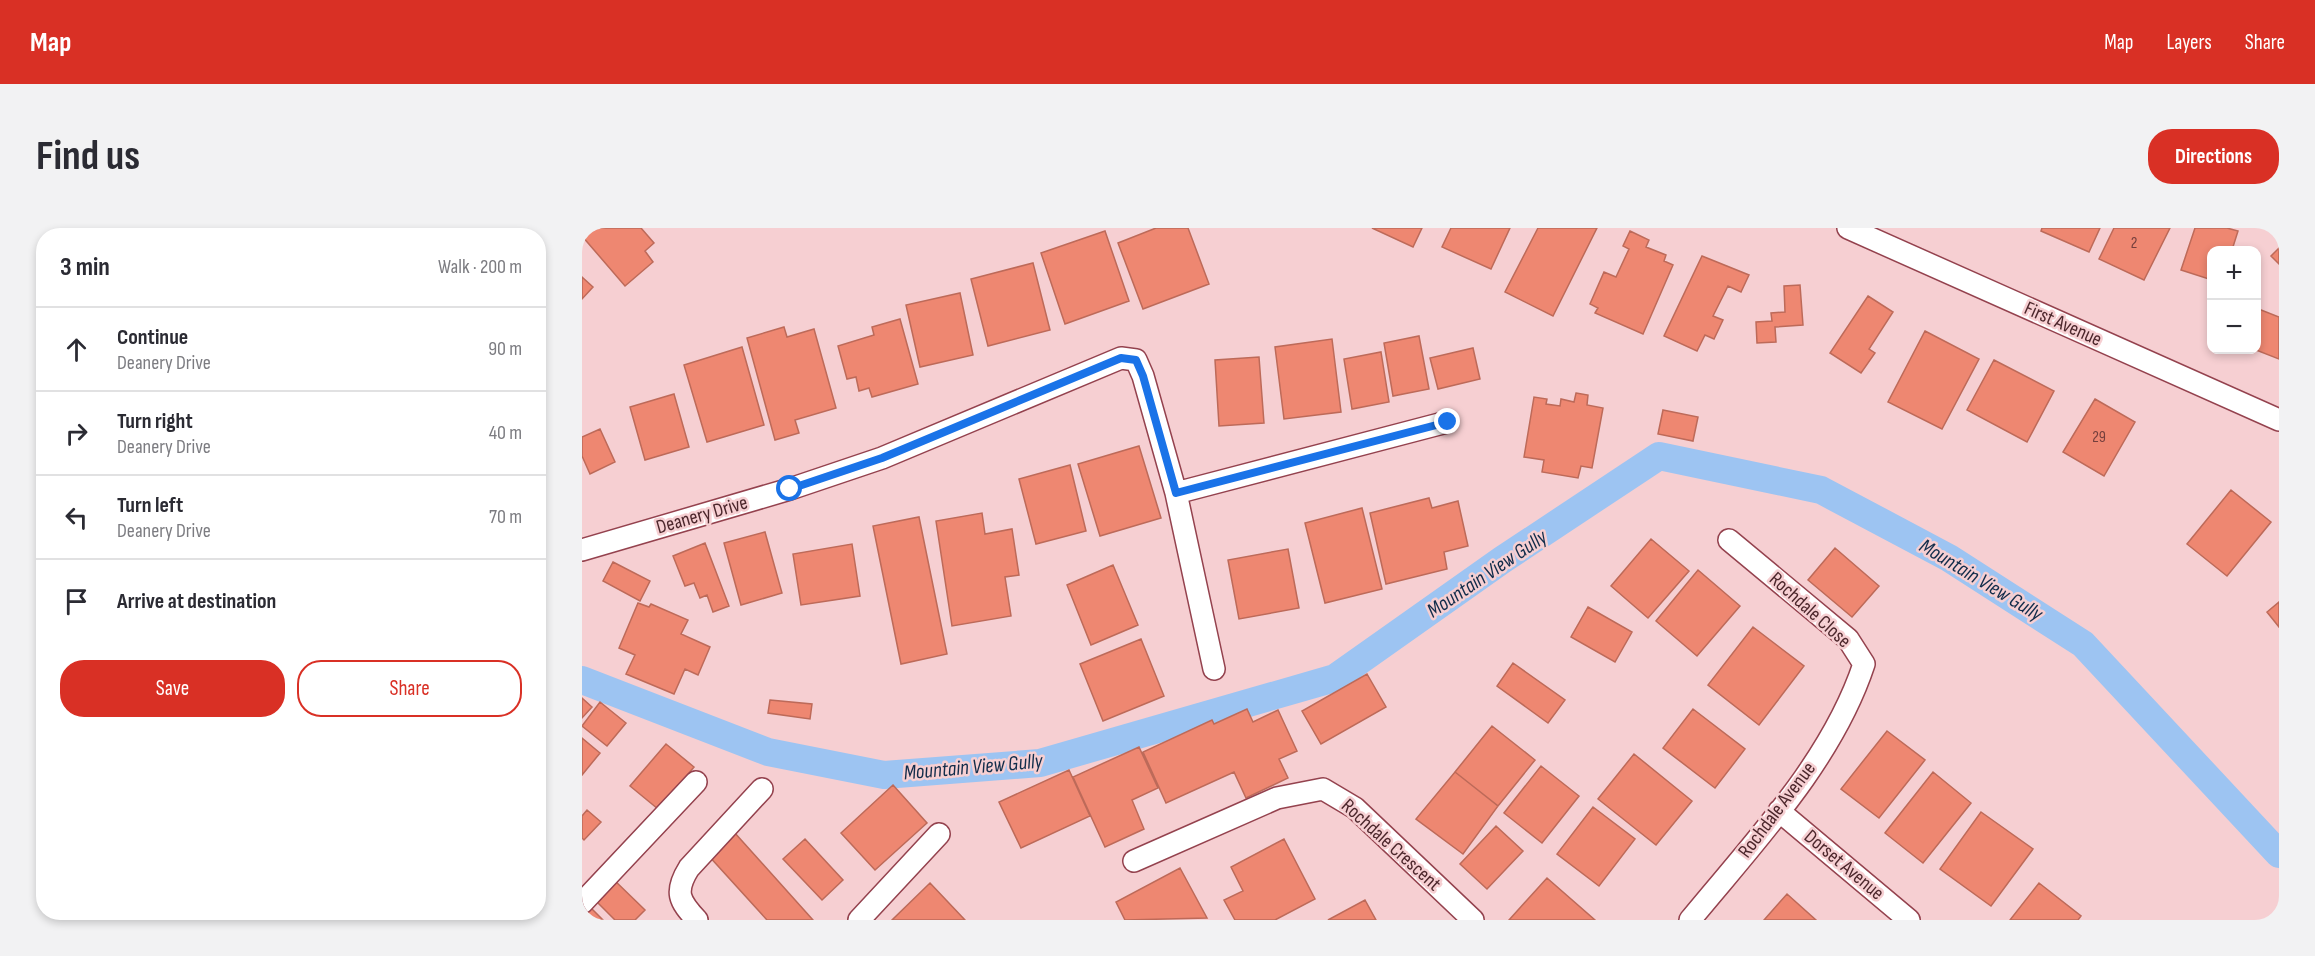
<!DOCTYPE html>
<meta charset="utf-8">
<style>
:root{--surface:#fff;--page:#f2f2f3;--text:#2b2b33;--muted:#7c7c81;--line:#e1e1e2;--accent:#d93025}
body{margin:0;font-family:"Sofia Sans Condensed",sans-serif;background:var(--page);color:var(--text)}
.controls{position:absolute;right:18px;top:18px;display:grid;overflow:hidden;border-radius:12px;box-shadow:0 3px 9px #0003}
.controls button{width:54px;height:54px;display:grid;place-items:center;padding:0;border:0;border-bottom:2px solid var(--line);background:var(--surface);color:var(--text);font:30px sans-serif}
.stop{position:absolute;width:18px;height:18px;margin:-14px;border:4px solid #1a73e8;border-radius:50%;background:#fff}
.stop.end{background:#1a73e8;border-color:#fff;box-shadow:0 2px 6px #0008}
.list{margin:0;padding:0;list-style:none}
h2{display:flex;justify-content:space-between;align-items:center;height:78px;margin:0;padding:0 24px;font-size:26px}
h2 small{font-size:20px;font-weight:400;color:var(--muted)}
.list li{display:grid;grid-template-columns:39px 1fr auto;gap:18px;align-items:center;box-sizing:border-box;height:84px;padding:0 24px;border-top:2px solid var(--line)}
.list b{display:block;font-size:22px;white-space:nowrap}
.list p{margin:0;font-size:20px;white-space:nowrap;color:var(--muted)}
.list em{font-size:20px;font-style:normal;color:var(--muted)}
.actions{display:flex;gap:12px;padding:18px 24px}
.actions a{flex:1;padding:14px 0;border:2px solid var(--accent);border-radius:24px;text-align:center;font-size:21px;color:var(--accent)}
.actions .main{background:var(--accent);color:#fff}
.icon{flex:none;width:33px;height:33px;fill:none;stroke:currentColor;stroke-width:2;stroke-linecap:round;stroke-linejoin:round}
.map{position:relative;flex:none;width:1697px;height:692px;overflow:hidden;border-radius:24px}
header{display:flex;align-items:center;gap:36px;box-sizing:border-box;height:84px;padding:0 30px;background:var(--accent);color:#fff}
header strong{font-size:28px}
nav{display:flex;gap:33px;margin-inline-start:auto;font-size:21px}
.intro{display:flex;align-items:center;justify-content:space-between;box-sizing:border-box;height:144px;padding:0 36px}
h1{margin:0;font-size:42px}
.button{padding:15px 27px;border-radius:24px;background:var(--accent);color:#fff;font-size:21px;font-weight:700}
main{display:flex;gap:36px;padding:0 36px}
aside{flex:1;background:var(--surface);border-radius:24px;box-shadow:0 3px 9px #0003}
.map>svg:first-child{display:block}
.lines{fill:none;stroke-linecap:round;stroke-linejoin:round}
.canal{stroke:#9dc4f2;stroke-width:28}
.building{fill:#ee8771;stroke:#bd6a59;stroke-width:1.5}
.minor-casing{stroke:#94424e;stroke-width:24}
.minor{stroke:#fff;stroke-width:21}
.route{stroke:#1a73e8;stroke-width:8}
.labels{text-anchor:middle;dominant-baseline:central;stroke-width:5;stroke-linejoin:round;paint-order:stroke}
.number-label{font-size:16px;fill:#743f3d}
.street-label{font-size:20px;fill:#4c272c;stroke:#f6cfd2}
.water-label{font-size:21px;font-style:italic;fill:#112c4a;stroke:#f6cfd2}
</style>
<header>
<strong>Map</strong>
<nav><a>Map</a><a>Layers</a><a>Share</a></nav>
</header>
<div class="intro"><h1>Find us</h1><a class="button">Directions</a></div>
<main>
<aside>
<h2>3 min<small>Walk · 200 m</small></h2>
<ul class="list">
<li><svg class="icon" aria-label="ahead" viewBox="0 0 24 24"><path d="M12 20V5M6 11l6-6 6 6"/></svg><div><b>Continue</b><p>Deanery Drive</p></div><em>90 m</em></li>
<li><svg class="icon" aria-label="right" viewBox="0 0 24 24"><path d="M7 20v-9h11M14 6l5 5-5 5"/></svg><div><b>Turn right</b><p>Deanery Drive</p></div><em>40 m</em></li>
<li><svg class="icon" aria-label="left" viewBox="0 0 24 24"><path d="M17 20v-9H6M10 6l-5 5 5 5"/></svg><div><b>Turn left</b><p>Deanery Drive</p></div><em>70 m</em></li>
<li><svg class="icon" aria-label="arrive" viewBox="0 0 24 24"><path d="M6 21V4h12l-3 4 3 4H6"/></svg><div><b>Arrive at destination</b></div></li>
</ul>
<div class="actions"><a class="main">Save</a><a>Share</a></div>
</aside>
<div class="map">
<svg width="1697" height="692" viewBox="0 0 1697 692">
<rect width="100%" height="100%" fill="#f6cfd2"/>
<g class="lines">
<path class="canal" d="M 0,452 L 186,524 L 302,547 L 458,535 L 753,450 L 920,332 L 1077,228 L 1239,262 L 1367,330 L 1501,416 L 1697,626"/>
</g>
<path class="building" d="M 10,0 L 59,0 L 72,15 L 63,23 L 71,34 L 43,58 L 0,8 Z
M 574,0 L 606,0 L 627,56 L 561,81 L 536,15 Z
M 790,0 L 840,0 L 831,19 Z
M 869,0 L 928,0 L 909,41 L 860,19 Z
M 956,0 L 1015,0 L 971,88 L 923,64 Z
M 1460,0 L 1518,0 L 1507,24 L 1459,3 Z
M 1532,0 L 1588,0 L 1562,52 L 1517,31 Z
M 1613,0 L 1645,0 L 1656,3 L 1650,22 L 1630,22 L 1630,52 L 1599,42 Z
M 523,3 L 547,73 L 483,96 L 459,25 Z
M 1048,3 L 1067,12 L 1064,19 L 1084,27 L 1082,33 L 1091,37 L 1061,106 L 1013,85 L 1016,80 L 1008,76 L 1022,44 L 1034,49 L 1047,21 L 1041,18 Z
M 1697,20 L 1697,36 L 1689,28 Z
M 1120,28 L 1167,47 L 1159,64 L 1146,58 L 1131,88 L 1141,92 L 1132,111 L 1123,107 L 1115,123 L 1082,108 Z
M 451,35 L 468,102 L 406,118 L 389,51 Z
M 0,49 L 11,59 L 0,71 Z
M 1218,57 L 1221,97 L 1193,99 L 1194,114 L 1175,115 L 1174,94 L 1190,93 L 1189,85 L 1203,84 L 1202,58 Z
M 378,65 L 391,127 L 338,139 L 324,77 Z
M 1286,68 L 1311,84 L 1287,121 L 1293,125 L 1279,145 L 1248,125 Z
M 1674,80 L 1697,89 L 1697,131 L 1674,122 Z
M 318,91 L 336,156 L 290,169 L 287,160 L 277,163 L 274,149 L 265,151 L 256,118 L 292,107 L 290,99 Z
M 202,99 L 205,109 L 232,101 L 254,180 L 213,192 L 217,205 L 193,212 L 165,110 Z
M 1343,103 L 1397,131 L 1360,201 L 1306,174 Z
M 837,108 L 847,161 L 811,168 L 802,115 Z
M 750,111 L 759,184 L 702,191 L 693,119 Z
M 160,119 L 182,197 L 125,214 L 102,137 Z
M 891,120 L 898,151 L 856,161 L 848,130 Z
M 799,124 L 807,174 L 770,181 L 762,131 Z
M 677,129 L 682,195 L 637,198 L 633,132 Z
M 1412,132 L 1472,163 L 1445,214 L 1385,182 Z
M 994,165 L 1006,167 L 1005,177 L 1021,180 L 1010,240 L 999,238 L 996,250 L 960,244 L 962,232 L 942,229 L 952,169 L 965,171 L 964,176 L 978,178 L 979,171 L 992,174 Z
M 92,166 L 107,219 L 63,232 L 48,179 Z
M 1513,171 L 1553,194 L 1522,248 L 1481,224 Z
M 1081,182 L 1116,189 L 1111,213 L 1076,206 Z
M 18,201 L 33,234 L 8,246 L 0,228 L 0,209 Z
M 557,218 L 579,290 L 518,308 L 496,236 Z
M 488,237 L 504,303 L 454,316 L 437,251 Z
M 1649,262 L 1689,294 L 1645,348 L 1605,316 Z
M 847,270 L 850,280 L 876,273 L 886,318 L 862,324 L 865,341 L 804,356 L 788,285 Z
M 780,280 L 800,361 L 743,375 L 723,295 Z
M 400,285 L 403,306 L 430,301 L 437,347 L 423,349 L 429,388 L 370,398 L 354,293 Z
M 337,289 L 365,426 L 319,436 L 291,298 Z
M 183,304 L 200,365 L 159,377 L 142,315 Z
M 1069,311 L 1107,343 L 1066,390 L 1029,358 Z
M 123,315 L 147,378 L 131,384 L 125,367 L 118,370 L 112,355 L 103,358 L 91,328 Z
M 270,316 L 278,368 L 219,377 L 211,326 Z
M 1253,320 L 1297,358 L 1270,389 L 1226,352 Z
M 706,321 L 717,380 L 657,391 L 646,332 Z
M 31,334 L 68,353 L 58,373 L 21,353 Z
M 531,337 L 556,397 L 509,417 L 485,357 Z
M 1116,342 L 1158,378 L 1115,428 L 1074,393 Z
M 1697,374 L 1697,399 L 1685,384 Z
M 56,375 L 67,379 L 69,376 L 106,392 L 99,406 L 128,419 L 116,447 L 103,441 L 92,466 L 44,446 L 53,427 L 37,420 Z
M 1006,379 L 1050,404 L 1033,434 L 989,409 Z
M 1171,399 L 1222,438 L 1177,497 L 1126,457 Z
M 559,411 L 582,468 L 521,493 L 498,436 Z
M 931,435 L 983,472 L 966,495 L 915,458 Z
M 785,446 L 804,479 L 739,516 L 720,483 Z
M 0,470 L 10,479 L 0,490 Z
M 188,472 L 230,476 L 228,491 L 186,485 Z
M 18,474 L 44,495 L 25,518 L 0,498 Z
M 665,481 L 671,494 L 696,482 L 715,523 L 697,531 L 706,550 L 664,570 L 652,544 L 584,575 L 561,524 L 630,492 L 632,496 Z
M 1111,481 L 1163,521 L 1133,560 L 1081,520 Z
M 910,498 L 953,532 L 916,578 L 873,544 Z
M 1305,503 L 1343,532 L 1297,590 L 1259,561 Z
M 0,510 L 18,525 L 0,547 Z
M 84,516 L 112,539 L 76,581 L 48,558 Z
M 557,519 L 576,560 L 550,572 L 562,601 L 523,619 L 491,549 Z
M 1052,526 L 1110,573 L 1074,617 L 1016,571 Z
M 959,538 L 997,568 L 960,615 L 922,585 Z
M 487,542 L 508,588 L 439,620 L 417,574 Z
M 873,544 L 916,578 L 881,626 L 834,591 Z
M 1351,544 L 1389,575 L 1341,635 L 1303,605 Z
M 311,557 L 345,595 L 293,642 L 259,605 Z
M 1011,579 L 1053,611 L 1017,658 L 975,626 Z
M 5,582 L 19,594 L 2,612 L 0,610 L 0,588 Z
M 1399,584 L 1451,621 L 1409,678 L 1358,641 Z
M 914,598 L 941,623 L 905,661 L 878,636 Z
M 152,604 L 231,692 L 185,692 L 126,627 Z
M 223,611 L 261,652 L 240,672 L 201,631 Z
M 702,611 L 733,671 L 693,692 L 653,692 L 642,672 L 661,663 L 649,639 Z
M 598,640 L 625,690 L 543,692 L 534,674 Z
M 28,648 L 63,682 L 53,692 L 33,692 L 9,668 Z
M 965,650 L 1013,692 L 927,692 Z
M 348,655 L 383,692 L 310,692 Z
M 1457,655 L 1499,688 L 1496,692 L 1428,692 Z
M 1205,666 L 1234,692 L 1182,692 Z
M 783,672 L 794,692 L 746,692 Z
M 9,680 L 21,692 L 0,692 Z"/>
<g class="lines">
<defs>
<path id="minor" d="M 1266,0 L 1697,192
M 594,265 L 865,194
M 0,322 L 208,261 L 300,230 L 539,130 L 554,132 L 561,148 L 594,265 L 632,441
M 1197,583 L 1327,692
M 552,633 L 695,570 L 741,561 L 773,580 L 891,692
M 0,675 L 114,554
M 115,692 C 97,673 92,664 107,640 L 180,561
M 277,692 L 357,606
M 1108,692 C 1172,614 1250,533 1282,436 L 1266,411 L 1147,312"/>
</defs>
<use href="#minor" class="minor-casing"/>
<use href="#minor" class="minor"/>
</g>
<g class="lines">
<path class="route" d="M 208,261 L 300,230 L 539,130 L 554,132 L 561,148 L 594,265 L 866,194"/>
</g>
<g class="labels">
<g class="number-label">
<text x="1552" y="15">2</text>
<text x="1517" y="209">29</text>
</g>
<g class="street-label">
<text transform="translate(1481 96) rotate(24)">First Avenue</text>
<text transform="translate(120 287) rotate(-16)">Deanery Drive</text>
<text transform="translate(1228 382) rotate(42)">Rochdale Close</text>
<text transform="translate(1195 582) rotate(-53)">Rochdale Avenue</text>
<text transform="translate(809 617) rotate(42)">Rochdale Crescent</text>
<text transform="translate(1262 637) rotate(40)">Dorset Avenue</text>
</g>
<g class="water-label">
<text transform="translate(905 346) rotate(-34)">Mountain View Gully</text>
<text transform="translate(1399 352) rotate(31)">Mountain View Gully</text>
<text transform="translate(391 539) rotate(-5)">Mountain View Gully</text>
</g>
</g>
</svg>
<div class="controls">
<button>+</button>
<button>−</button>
</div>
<div class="stop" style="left:208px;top:261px"></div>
<div class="stop end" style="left:866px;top:194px"></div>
</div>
</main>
